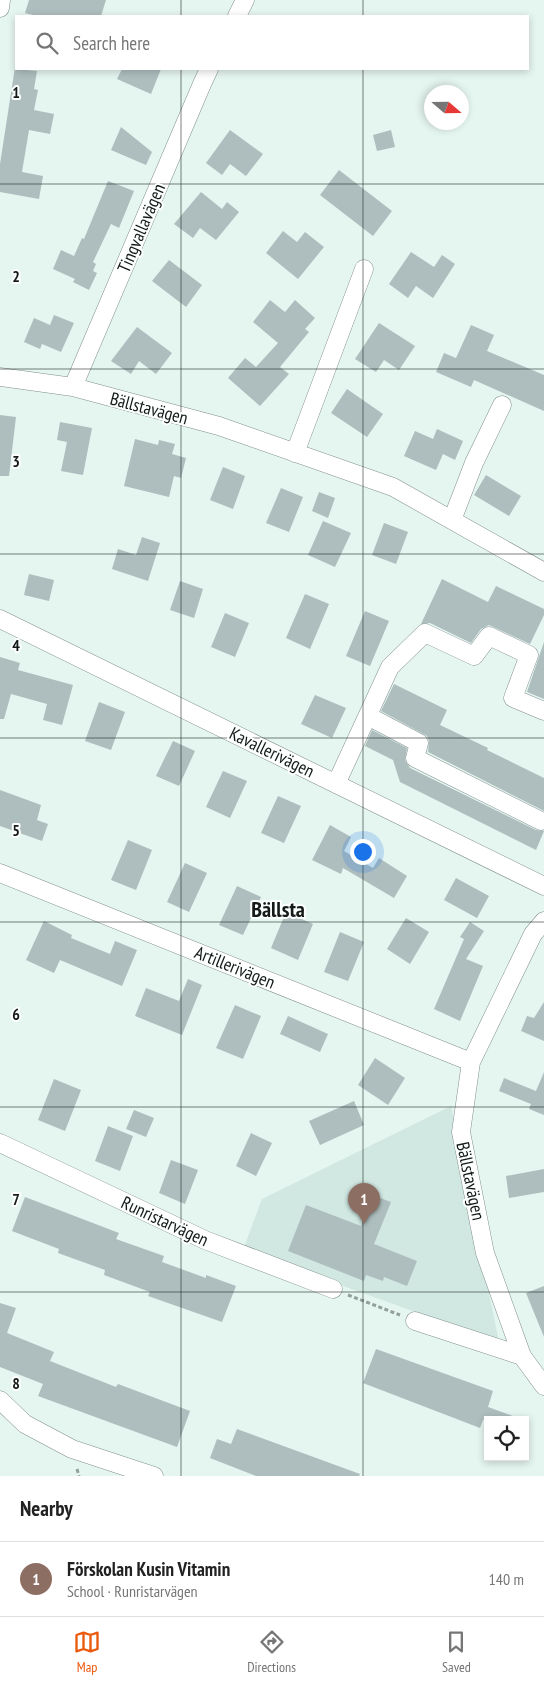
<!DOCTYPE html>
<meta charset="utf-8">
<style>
:root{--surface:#fff;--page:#f6f6f6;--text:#222;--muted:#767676;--line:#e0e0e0;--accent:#ea580c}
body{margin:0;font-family:"PT Sans Narrow",sans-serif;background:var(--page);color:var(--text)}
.controls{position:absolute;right:15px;bottom:15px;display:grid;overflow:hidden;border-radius:0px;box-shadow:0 2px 8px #0003}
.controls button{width:45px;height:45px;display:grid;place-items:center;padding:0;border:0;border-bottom:1px solid var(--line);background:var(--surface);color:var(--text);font:25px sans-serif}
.compass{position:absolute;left:424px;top:85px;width:45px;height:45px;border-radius:50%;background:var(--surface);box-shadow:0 2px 8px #0003;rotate:110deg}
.you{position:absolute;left:362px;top:851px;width:18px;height:18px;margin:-12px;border:4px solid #fff;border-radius:50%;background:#1a73e8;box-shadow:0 0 0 8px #1a73e833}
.badge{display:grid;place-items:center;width:32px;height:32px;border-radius:50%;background:var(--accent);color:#fff;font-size:16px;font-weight:700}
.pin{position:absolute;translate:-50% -41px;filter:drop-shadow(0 1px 2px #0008)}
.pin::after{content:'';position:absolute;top:26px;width:18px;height:15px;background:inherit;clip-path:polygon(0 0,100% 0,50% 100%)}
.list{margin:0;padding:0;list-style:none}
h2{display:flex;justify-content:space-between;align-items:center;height:65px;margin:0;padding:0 20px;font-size:21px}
h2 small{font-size:16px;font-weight:400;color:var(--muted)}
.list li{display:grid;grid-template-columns:32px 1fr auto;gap:15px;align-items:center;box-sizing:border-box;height:75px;padding:0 20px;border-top:1px solid var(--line)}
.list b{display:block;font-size:19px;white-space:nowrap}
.list p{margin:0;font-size:16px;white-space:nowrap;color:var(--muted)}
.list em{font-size:16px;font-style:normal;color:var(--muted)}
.icon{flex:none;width:28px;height:28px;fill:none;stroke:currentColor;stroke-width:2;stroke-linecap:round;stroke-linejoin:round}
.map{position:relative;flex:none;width:544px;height:1476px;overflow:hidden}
.search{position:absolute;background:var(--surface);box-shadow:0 2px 8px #0003;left:15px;right:15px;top:15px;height:55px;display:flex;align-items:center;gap:12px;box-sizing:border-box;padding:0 18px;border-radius:0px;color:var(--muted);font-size:19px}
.sheet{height:140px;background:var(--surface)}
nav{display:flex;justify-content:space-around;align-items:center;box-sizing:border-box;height:70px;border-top:1px solid var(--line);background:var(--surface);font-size:14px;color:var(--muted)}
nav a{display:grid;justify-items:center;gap:2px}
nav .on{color:var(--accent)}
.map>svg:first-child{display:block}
.built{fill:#d0e8e1}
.building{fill:#aebebe}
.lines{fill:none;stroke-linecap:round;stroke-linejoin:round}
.minor-casing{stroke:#82908c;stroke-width:19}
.path{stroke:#939f9b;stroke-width:3;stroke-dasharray:4 2.5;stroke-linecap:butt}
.minor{stroke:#fff;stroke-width:18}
.grid{fill:none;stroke:#141a18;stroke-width:1;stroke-opacity:0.55}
.labels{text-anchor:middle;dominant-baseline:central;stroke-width:4;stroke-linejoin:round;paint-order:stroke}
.street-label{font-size:18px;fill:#141a18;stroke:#fcfffe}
.district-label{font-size:22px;font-weight:bold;fill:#141a18;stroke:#fcfffe}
.grid-label{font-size:16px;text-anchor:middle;font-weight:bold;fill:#141a18;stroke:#fcfffe;stroke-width:4;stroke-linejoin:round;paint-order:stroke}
</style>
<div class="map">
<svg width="544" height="1476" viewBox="0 0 544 1476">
<rect width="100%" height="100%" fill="#e5f5f0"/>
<path class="built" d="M 451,1106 L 499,1342 L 243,1250 L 262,1199 Z"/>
<path class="building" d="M 29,0 L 106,0 L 101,16 L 37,16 L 25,13 Z
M 15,67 L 16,69 L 37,71 L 34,89 L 38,90 L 34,110 L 54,114 L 50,134 L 29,130 L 22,172 L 43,176 L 39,199 L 0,192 L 0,164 Z
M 122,69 L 161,69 L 151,94 L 117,79 Z
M 121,127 L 152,152 L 146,165 L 111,150 Z
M 230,130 L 263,154 L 246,176 L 230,164 L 222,175 L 206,163 Z
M 391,130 L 395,147 L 377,151 L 373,135 Z
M 339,170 L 392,211 L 373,236 L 320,195 Z
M 108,181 L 134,191 L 119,228 L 111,224 L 93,262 L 96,264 L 93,271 L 97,273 L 89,290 L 73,282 L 75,279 L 53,269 L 61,250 L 74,256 L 82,238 L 84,239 Z
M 201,192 L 222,209 L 227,202 L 239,212 L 216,240 L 200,228 L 193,238 L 174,224 Z
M 283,231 L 297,242 L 305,232 L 324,247 L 298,279 L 266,253 Z
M 411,252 L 434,267 L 442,255 L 455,264 L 433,298 L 416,286 L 408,298 L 389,284 Z
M 169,260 L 202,285 L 186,307 L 152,281 Z
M 270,300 L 285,312 L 295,300 L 315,318 L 305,329 L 309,332 L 280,367 L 289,374 L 260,406 L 228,378 L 245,358 L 256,367 L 278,343 L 253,322 Z
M 54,315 L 74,323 L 61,352 L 42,344 L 40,349 L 24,342 L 34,318 L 50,325 Z
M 379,323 L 415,346 L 399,370 L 384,360 L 376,372 L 355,359 Z
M 471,325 L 494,335 L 487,351 L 544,375 L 544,411 L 474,380 L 471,387 L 436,372 L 444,353 L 456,358 Z
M 137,327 L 172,353 L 156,374 L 139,361 L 131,374 L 111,361 Z
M 347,389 L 383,414 L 367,437 L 331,413 Z
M 0,415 L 16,417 L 9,476 L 0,476 Z
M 60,422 L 92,428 L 83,475 L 61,471 L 67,442 L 57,440 Z
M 437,429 L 463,441 L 455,460 L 443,454 L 436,470 L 404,456 L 415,431 L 433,439 Z
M 135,439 L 158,445 L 159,440 L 175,444 L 172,454 L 186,458 L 181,478 L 174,476 L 169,497 L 124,486 Z
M 223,467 L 245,476 L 233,509 L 210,500 Z
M 486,475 L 521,496 L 509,516 L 474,495 Z
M 281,488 L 303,497 L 289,532 L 266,523 Z
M 319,492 L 335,498 L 328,518 L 312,511 Z
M 323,521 L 351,533 L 335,567 L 308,555 Z
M 384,523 L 408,532 L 396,564 L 372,555 Z
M 142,537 L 160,543 L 148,581 L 112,569 L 118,549 L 136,555 Z
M 29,574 L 54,580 L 49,601 L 24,595 Z
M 442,579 L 488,602 L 496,586 L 544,609 L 544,615 L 530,644 L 489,625 L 481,629 L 471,643 L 430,623 L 421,624 Z
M 180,581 L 203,589 L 194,618 L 170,610 Z
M 305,594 L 329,604 L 310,649 L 286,638 Z
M 365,611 L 389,621 L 370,666 L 346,656 Z
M 225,613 L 249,623 L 235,657 L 211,647 Z
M 544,642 L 544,699 L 527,692 Z
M 0,657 L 20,663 L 18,670 L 73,685 L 62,725 L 43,720 L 47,704 L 11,694 L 4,719 L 0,719 Z
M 394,684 L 447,710 L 440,725 L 488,748 L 487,750 L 544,778 L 544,811 L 428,752 L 429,741 L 427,736 L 381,711 Z
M 315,695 L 346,708 L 332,738 L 301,724 Z
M 99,702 L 125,712 L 111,750 L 85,741 Z
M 372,730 L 407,748 L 405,760 L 410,768 L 536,830 L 544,831 L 536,850 L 400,782 L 393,760 L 365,746 Z
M 173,741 L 195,751 L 179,786 L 156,776 Z
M 223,771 L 247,781 L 230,818 L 206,807 Z
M 0,790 L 41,805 L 37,820 L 48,824 L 42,841 L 0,826 Z
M 278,796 L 301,806 L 284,843 L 261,833 Z
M 330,825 L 351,837 L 344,851 L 373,868 L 379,858 L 407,876 L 394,898 L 343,868 L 341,874 L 312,860 Z
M 128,840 L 152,850 L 136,890 L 111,880 Z
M 185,863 L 207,873 L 189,912 L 167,902 Z
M 456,878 L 489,896 L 477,918 L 444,900 Z
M 237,886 L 261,897 L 243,935 L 219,925 Z
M 286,912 L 313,924 L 298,960 L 271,948 Z
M 406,918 L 429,932 L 410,964 L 387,949 Z
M 44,921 L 72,935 L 71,938 L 110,954 L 115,941 L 137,950 L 122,986 L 60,960 L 54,973 L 26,960 Z
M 470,922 L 484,931 L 466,959 L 483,966 L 460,1021 L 434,1009 L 464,939 L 460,937 Z
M 340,932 L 364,942 L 348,981 L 324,972 Z
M 188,979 L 202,985 L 182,1035 L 135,1016 L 146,988 L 179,1001 Z
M 544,1002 L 544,1041 L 521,1031 L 527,1016 L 534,1018 Z
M 235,1005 L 261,1016 L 243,1059 L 216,1048 Z
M 288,1016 L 328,1034 L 320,1052 L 280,1034 Z
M 375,1058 L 405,1078 L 388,1105 L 358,1085 Z
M 544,1072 L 544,1115 L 529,1109 L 531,1104 L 499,1091 L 504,1078 L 536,1091 Z
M 54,1079 L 81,1090 L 65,1131 L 38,1120 Z
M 354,1101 L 364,1125 L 320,1145 L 309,1121 Z
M 134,1110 L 154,1118 L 146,1137 L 126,1129 Z
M 108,1126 L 133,1136 L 120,1171 L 95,1161 Z
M 251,1133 L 272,1143 L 256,1176 L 236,1166 Z
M 171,1160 L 198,1170 L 185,1204 L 159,1193 Z
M 544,1169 L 544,1192 L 509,1198 L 506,1176 Z
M 372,1195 L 391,1202 L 374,1244 L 417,1261 L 407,1286 L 384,1277 L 383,1281 L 366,1275 L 364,1281 L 288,1251 L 306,1205 L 361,1226 Z
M 25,1197 L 119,1233 L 116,1239 L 164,1256 L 162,1262 L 206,1278 L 206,1275 L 236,1286 L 222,1322 L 148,1296 L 150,1292 L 104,1275 L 105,1270 L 58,1253 L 59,1249 L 12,1231 Z
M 544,1286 L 544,1337 L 526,1293 Z
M 0,1303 L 16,1308 L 7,1333 L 54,1352 L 50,1361 L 116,1387 L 118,1384 L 190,1411 L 177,1447 L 38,1396 L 43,1384 L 0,1367 Z
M 376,1349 L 493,1391 L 488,1407 L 518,1418 L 518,1420 L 483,1420 L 480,1428 L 363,1383 Z
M 237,1429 L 360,1474 L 359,1476 L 256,1476 L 210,1458 L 217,1439 L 231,1444 Z"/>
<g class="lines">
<defs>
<path id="minor" d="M 0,8 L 1,0
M 237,16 L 245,0
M 0,377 L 73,387 L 219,426 L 393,487 L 544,572
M 73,387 L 202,84 L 209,69
M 295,453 L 364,269
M 452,520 L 474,463 L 502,405
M 0,619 L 544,886
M 368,716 L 419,743 L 415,758 L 541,821
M 336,784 L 390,667 L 425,633 L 474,656 L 489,636 L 529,655 L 513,698 L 544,711
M 0,873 L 471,1062
M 544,921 L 533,934 L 471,1062 L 461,1132 L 485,1253 L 522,1356 L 544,1386
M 0,1143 L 205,1240 L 333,1289
M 415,1321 L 522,1356
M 0,1400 L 25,1424 L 72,1449 L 154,1476"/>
</defs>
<use href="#minor" class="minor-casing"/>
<path class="path" d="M 348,1295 L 400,1315
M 77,1469 L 79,1476"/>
<use href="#minor" class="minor"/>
</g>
<path class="grid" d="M 181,0 L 181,16M 363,0 L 363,16M 181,69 L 181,1476M 363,69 L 363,1476M 0,184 L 544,184M 0,369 L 544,369M 0,554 L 544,554M 0,738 L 544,738M 0,922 L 544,922M 0,1107 L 544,1107M 0,1292 L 544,1292"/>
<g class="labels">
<g class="street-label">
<text transform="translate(141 228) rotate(-67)">Tingvallavägen</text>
<text transform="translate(149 408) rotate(15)">Bällstavägen</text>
<text transform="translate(272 752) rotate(26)">Kavallerivägen</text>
<text transform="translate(235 967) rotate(22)">Artillerivägen</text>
<text transform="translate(471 1181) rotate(78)">Bällstavägen</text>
<text transform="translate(165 1221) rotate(25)">Runristarvägen</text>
</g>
<g class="district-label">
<text x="278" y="909">Bällsta</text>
</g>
</g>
<g class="grid-label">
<text x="16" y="98">1</text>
<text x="16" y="282">2</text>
<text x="16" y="467">3</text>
<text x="16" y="651">4</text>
<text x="16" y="836">5</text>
<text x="16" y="1020">6</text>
<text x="16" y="1205">7</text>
<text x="16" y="1389">8</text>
</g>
</svg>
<div class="controls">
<button><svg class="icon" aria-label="locate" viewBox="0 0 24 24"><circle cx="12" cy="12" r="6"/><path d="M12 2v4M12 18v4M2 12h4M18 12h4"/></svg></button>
</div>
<svg class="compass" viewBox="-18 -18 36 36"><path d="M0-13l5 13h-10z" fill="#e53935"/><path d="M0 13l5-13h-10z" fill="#767676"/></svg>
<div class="you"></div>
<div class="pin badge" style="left:364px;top:1224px;background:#8d6e63">1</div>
<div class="search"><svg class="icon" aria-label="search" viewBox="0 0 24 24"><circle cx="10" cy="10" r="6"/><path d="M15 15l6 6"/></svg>Search here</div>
</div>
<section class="sheet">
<h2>Nearby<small></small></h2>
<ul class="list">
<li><span class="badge" style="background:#8d6e63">1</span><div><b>Förskolan Kusin Vitamin</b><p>School · Runristarvägen</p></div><em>140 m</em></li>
</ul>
</section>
<nav>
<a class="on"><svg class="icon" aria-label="map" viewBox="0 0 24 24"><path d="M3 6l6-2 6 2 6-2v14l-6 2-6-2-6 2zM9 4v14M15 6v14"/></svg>Map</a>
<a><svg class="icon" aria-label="directions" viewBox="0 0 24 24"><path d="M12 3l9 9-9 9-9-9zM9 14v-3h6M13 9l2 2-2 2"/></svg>Directions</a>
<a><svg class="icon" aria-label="saved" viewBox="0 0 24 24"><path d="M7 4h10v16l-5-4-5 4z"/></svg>Saved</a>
</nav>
